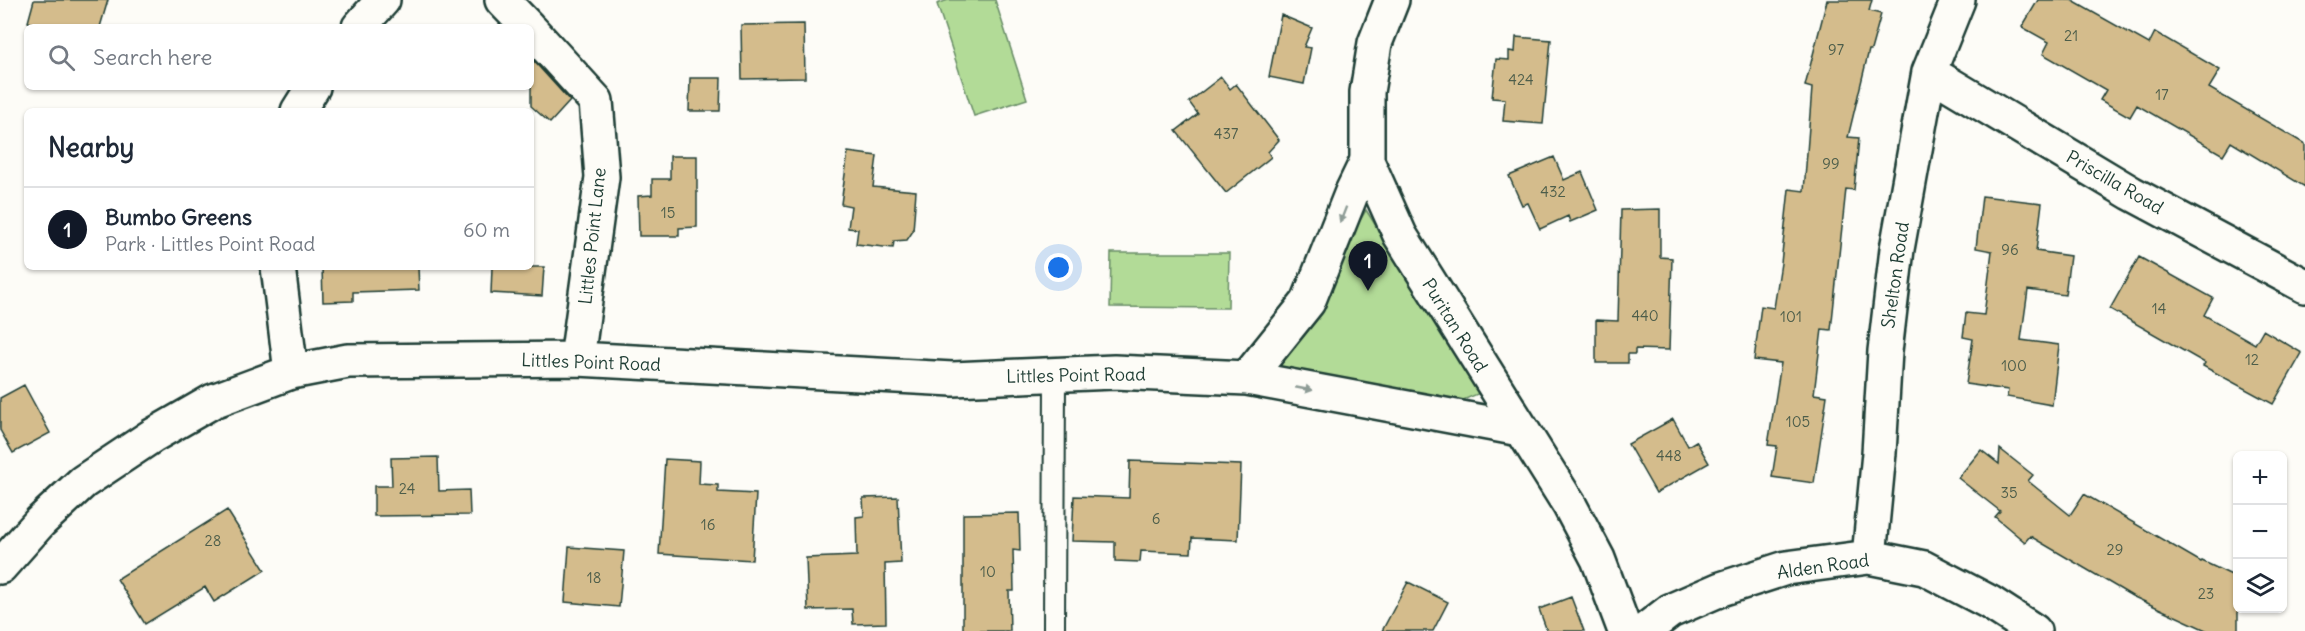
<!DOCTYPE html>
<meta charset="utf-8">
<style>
:root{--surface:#fff;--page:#f2f2f3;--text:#1f2937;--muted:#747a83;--line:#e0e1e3;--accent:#111827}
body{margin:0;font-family:Delius,sans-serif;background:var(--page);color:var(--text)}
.controls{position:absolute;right:18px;bottom:18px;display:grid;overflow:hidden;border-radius:9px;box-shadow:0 2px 4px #0004}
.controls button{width:54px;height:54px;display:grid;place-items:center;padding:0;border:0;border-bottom:2px solid var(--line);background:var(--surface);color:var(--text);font:30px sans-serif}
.you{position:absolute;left:1059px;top:268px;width:21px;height:21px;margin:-15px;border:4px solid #fff;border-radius:50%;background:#1a73e8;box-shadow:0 0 0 9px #1a73e833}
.badge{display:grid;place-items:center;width:39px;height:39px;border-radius:50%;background:var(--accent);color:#fff;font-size:20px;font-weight:700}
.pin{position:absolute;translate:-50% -50px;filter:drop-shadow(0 2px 3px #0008)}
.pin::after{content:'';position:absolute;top:32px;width:21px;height:18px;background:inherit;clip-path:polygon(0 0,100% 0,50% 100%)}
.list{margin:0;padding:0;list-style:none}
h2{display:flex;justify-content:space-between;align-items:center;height:78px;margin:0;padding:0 24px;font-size:26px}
h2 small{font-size:20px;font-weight:400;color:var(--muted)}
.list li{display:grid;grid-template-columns:39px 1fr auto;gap:18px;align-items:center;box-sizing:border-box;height:84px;padding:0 24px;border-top:2px solid var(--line)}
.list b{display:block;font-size:22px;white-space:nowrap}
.list p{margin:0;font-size:20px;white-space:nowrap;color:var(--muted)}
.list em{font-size:20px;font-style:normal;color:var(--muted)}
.icon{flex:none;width:33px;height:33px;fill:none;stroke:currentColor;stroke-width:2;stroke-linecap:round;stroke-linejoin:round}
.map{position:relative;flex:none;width:2305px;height:631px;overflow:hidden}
.search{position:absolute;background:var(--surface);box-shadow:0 2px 4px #0004;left:24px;top:24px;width:510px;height:66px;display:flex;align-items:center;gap:15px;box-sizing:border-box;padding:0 21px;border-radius:9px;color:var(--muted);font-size:22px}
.panel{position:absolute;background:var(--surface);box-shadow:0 2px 4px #0004;left:24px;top:108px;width:510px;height:162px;border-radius:9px}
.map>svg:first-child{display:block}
.green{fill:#b2db97;stroke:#688c66;stroke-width:1.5}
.building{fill:#d4bc8c;stroke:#1f3d34;stroke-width:1.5}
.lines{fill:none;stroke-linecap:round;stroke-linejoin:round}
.service-casing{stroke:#1f3d34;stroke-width:24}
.minor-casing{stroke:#1f3d34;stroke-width:38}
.tertiary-casing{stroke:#1f3d34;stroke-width:38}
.service{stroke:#fdfcf7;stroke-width:20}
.minor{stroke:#fdfcf7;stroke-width:33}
.tertiary{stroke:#fdfcf7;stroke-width:33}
.oneway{fill:#8e9c96}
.labels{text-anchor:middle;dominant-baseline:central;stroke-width:6;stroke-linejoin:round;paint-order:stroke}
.number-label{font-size:15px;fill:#4c5d4a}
.street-label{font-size:18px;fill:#1f3d34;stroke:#fdfcf7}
</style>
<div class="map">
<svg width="2305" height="631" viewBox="0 0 2305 631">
<rect width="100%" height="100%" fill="#fdfcf7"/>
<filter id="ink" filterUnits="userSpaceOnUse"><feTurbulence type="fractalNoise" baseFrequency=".0167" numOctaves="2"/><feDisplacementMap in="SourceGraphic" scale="12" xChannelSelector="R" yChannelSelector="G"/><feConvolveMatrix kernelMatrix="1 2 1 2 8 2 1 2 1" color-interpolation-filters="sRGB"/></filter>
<g filter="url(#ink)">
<path class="green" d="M 948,0 L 995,0 L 1027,99 L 974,116 L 937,4 Z
M 1366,210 L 1480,393 L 1444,408 L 1272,372 Z
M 1111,253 L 1229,253 L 1228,308 L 1110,307 Z"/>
<path class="building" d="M 34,0 L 108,0 L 100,27 L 47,27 L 28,22 Z
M 1827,0 L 1872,0 L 1869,11 L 1881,14 L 1871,50 L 1869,50 L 1848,137 L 1859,138 L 1854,190 L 1846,189 L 1831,330 L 1822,329 L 1814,394 L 1827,396 L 1814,483 L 1772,477 L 1777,446 L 1768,445 L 1781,363 L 1754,360 L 1761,306 L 1774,308 L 1781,263 L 1789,189 L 1804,191 L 1812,88 L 1805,86 Z
M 2038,0 L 2071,0 L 2149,44 L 2155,32 L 2220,70 L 2209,88 L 2305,144 L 2305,187 L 2231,142 L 2223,155 L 2137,105 L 2130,117 L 2100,100 L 2106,90 L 2043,54 L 2049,42 L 2022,27 Z
M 1281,15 L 1312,28 L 1304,47 L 1311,48 L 1304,84 L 1269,77 Z
M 804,24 L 805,78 L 742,79 L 741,25 Z
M 1516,37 L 1551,40 L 1543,124 L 1503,121 L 1505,99 L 1492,98 L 1496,59 L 1509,60 L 1509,51 L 1515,52 Z
M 531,58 L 570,101 L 550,123 L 531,106 Z
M 1221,77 L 1230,89 L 1236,84 L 1279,140 L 1268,152 L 1271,157 L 1226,193 L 1176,131 L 1198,114 L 1189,102 Z
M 690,78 L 721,78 L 720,111 L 689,111 Z
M 848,152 L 877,156 L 873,187 L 916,191 L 913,231 L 907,240 L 894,241 L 893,248 L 856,244 L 858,229 L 848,228 L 851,206 L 841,204 Z
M 670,156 L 697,156 L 697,227 L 679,228 L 679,236 L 639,236 L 638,196 L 652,195 L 652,179 L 670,179 Z
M 1554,157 L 1564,180 L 1582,172 L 1598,210 L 1570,222 L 1568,216 L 1540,229 L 1528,203 L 1522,205 L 1509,176 Z
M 1982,196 L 2042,203 L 2036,251 L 2070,256 L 2065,295 L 2028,290 L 2021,340 L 2059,345 L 2052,405 L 2007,397 L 2008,390 L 1966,384 L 1973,339 L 1963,337 L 1966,313 L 1984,315 L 1992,251 L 1976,248 Z
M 1660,209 L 1660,257 L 1672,258 L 1669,350 L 1635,349 L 1635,354 L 1628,354 L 1628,363 L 1596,363 L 1596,320 L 1618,321 L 1621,210 Z
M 2139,257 L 2213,298 L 2204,315 L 2255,344 L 2263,330 L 2302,353 L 2273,404 L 2203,366 L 2205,363 L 2110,309 Z
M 322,267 L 418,267 L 419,290 L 353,292 L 353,301 L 323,302 Z
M 492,267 L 544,267 L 542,296 L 491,293 Z
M 24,385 L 50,433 L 13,453 L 0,430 L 0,398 Z
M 1673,419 L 1688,446 L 1696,441 L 1709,463 L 1656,493 L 1628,444 Z
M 2000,449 L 2033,475 L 2028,481 L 2070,515 L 2084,494 L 2201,562 L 2202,561 L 2238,578 L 2238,631 L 2208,631 L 2132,596 L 2030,536 L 2025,542 L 1995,517 L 2000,511 L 1958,478 L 1981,450 L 1999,464 Z
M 438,457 L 439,491 L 469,490 L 470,515 L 374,516 L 374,486 L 392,486 L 391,458 Z
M 665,459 L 700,461 L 699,484 L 718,485 L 718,492 L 756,494 L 752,560 L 659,554 Z
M 1130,461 L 1241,465 L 1238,540 L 1192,538 L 1191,553 L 1141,551 L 1140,562 L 1115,561 L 1115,542 L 1072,541 L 1074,496 L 1129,498 Z
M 898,497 L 901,563 L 885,564 L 886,623 L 853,624 L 852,609 L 808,610 L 806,558 L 857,556 L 856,517 L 864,516 L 863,498 Z
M 227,510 L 265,570 L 214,602 L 205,587 L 145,624 L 117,579 Z
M 1019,513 L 1020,551 L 1013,550 L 1014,591 L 1009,591 L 1010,631 L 963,631 L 963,514 Z
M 569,547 L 624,551 L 619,607 L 565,602 Z
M 1408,582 L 1448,602 L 1433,631 L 1382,631 Z
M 1571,597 L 1584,631 L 1547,631 L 1539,609 Z"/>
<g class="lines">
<defs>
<path id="service" d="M 1054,631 L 1055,374"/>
<path id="minor" d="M 502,0 L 528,27
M 359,27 L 383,0
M 531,30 L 596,101 L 602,177 L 577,359
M 1929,72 L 2131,193 L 2305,286
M 298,111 L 313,87
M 278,267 L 291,372
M 1247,378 L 1308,302 L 1352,192 L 1367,161
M 1869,557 L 1879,453 L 1885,351 L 1897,249 L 1929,72 L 1958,0
M 0,567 L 40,522 L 83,482 L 152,436 L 213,401 L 291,372 L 348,361 L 577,359 L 953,379 L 1114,372 L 1247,378 L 1520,429
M 1644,631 L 1670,611 L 1721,589 L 1786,568 L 1869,557 L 1924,568 L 1989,602 L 2034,631"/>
<path id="tertiary" d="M 1392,0 L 1375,43 L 1367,92 L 1367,161 L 1400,235 L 1570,506 L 1598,559 L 1625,631"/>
</defs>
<use href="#service" class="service-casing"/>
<use href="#minor" class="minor-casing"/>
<use href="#tertiary" class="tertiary-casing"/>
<use href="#service" class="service"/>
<use href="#minor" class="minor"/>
<use href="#tertiary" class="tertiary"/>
</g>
<defs><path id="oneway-solid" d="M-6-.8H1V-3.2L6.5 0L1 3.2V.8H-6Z" transform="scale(1.5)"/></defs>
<g class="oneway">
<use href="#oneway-solid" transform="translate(1343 215) rotate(111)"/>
<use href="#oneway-solid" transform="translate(1304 389) rotate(11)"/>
</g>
</g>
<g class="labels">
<g class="number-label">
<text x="2071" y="35">21</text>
<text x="1836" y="49">97</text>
<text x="1521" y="79">424</text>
<text x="2162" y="94">17</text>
<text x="1226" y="133">437</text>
<text x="1831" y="163">99</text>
<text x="1553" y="191">432</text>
<text x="668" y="212">15</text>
<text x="2010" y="249">96</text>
<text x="2159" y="308">14</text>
<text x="1645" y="315">440</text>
<text x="1791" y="316">101</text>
<text x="2252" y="359">12</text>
<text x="2014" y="365">100</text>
<text x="1798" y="421">105</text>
<text x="1669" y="455">448</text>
<text x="407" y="488">24</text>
<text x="2009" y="492">35</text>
<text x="1156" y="518">6</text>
<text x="708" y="524">16</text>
<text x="213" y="540">28</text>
<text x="2115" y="549">29</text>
<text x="988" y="571">10</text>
<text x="594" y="577">18</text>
<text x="2206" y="593">23</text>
</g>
<g class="street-label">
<text transform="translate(2115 182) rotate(30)">Priscilla Road</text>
<text transform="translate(592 236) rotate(-84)">Littles Point Lane</text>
<text transform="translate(1895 275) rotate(-82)">Shelton Road</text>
<text transform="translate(1455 325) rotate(58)">Puritan Road</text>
<text transform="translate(591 362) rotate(2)">Littles Point Road</text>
<text transform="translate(1076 375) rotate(-1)">Littles Point Road</text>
<text transform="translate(1823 566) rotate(-8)">Alden Road</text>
</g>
</g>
</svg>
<div class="controls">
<button>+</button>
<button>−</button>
<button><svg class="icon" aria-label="layers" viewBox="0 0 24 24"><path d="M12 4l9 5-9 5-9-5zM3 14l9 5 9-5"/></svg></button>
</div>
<div class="you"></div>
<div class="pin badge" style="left:1368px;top:291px">1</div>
<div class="search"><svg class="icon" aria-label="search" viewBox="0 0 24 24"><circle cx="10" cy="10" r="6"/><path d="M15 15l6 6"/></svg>Search here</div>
<section class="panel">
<h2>Nearby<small></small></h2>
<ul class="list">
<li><span class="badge">1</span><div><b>Bumbo Greens</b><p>Park · Littles Point Road</p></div><em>60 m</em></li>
</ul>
</section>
</div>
